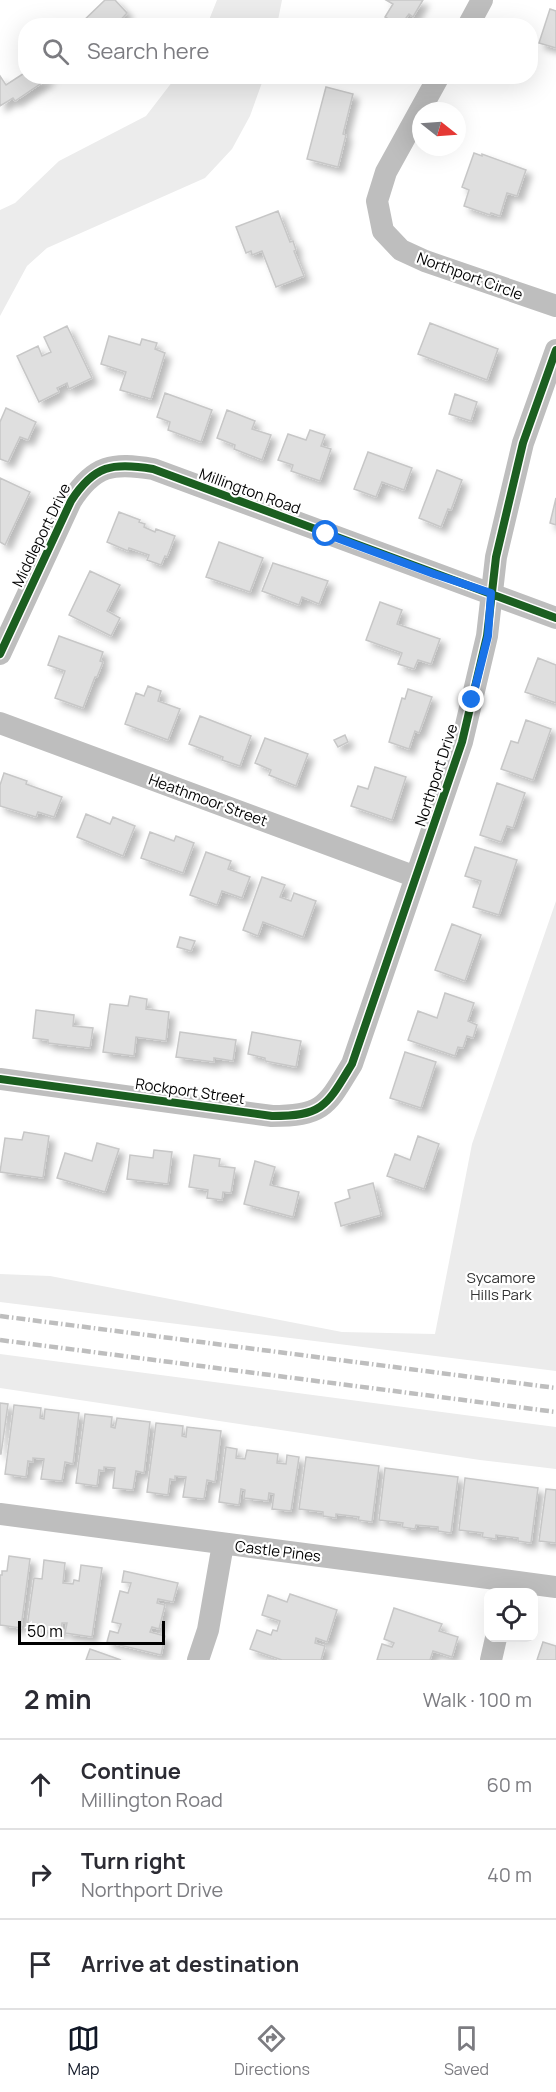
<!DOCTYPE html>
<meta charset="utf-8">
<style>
:root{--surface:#fff;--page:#f7f7f7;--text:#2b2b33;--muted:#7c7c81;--line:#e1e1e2;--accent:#111827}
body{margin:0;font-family:Manrope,sans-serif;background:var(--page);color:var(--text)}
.controls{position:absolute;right:18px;bottom:18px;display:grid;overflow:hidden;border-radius:12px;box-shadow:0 6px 24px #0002}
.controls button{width:54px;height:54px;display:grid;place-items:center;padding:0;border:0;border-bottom:2px solid var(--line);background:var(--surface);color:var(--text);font:30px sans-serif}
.compass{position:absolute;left:412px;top:102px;width:54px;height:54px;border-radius:50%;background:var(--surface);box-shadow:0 6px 24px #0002;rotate:107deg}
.scale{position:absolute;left:18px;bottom:15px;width:147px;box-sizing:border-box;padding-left:6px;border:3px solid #000;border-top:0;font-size:16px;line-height:21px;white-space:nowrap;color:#000;-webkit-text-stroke:4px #fff;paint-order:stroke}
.stop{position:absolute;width:18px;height:18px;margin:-14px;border:4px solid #1a73e8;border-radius:50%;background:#fff}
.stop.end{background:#1a73e8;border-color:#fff;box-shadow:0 2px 6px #0008}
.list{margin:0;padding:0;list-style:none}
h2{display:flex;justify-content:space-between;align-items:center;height:78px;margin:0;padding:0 24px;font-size:26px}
h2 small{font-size:20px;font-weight:400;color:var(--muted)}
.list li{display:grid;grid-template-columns:39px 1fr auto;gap:18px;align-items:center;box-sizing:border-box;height:90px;padding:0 24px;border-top:2px solid var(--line)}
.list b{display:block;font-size:22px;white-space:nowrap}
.list p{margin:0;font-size:20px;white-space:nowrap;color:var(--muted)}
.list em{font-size:20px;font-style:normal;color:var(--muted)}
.icon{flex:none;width:33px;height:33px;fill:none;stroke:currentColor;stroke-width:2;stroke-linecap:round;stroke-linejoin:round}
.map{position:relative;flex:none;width:556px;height:1660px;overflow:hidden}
.search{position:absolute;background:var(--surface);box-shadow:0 6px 24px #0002;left:18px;right:18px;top:18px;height:66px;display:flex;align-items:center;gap:15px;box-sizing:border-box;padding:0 21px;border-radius:24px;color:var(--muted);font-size:22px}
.sheet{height:348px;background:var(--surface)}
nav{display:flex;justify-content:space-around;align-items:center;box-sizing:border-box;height:84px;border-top:2px solid var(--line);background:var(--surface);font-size:16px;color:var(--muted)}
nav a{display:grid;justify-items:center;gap:3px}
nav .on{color:var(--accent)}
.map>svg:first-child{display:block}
.green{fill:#ececec}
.building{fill:#dfdfdf;stroke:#c7c7c7;stroke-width:1.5;filter:url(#shadow)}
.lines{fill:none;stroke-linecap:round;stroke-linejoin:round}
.minor{stroke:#bebebe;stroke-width:22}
.rail{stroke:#bebebe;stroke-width:4.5;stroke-dasharray:9 3 1.5 3;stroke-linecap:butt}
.cycleway-casing{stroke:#fff;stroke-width:11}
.cycleway{stroke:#1b5e20;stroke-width:8}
.route{stroke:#1a73e8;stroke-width:8}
.labels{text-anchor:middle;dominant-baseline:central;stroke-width:4.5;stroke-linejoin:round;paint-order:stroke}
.street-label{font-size:15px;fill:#000;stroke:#fff}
.park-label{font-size:15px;fill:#333;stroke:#fff}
</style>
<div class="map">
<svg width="556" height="1660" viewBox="0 0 556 1660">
<defs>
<filter id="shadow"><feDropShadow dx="5.5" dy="5.5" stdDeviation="3" flood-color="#0004"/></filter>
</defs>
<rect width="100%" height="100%" fill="#fff"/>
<path class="green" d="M 217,0 L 282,0 L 277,25 L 207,25 Z
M 176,77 L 264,77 L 250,116 L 232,149 L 205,178 L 47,248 L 27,266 L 0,316 L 0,210 L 15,203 L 59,161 L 146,116 Z
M 556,901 L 556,1371 L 0,1302 L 0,1274 L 50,1276 L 342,1332 L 435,1334 L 472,1144 Z
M 0,1354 L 556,1427 L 556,1469 L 480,1460 L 0,1388 Z"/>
<path class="building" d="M 105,0 L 115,0 L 127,13 L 115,26 L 78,26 Z
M 386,0 L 423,0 L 413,17 L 409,14 L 400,26 L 385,17 L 393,4 Z
M 550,9 L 556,11 L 556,48 L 539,43 Z
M 26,72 L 26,76 L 49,78 L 15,101 L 13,98 L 0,106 L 0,76 L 6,85 Z
M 326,87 L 353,94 L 343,134 L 346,135 L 338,167 L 307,159 Z
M 474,153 L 482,156 L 482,154 L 526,170 L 517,196 L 507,193 L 500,216 L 491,213 L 490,215 L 464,206 L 469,190 L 462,187 Z
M 278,211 L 290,242 L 293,241 L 296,250 L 294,251 L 304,276 L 276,287 L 262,251 L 252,255 L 251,251 L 246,253 L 236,227 Z
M 430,323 L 498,349 L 487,380 L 418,354 Z
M 67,326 L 92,378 L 69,389 L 67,383 L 57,388 L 59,392 L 39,402 L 17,356 L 38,346 L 42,356 L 51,352 L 44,337 Z
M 109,336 L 140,345 L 142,339 L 157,343 L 155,349 L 165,353 L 151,399 L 120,390 L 126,372 L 101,364 Z
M 165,393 L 212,410 L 201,442 L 168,430 L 170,422 L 157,417 Z
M 455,394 L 477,402 L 471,421 L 449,414 Z
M 6,408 L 36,422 L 28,440 L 20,437 L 8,462 L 0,459 L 0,422 Z
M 227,410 L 255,421 L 252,429 L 271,435 L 262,460 L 234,449 L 235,445 L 217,438 Z
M 310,430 L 325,435 L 321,446 L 331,449 L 320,481 L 291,471 L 293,465 L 278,460 L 288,434 L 306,440 Z
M 368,452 L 412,468 L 404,490 L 382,482 L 376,497 L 354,489 Z
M 437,470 L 462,480 L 451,510 L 448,509 L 441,527 L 419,518 Z
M 0,478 L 30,492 L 5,545 L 0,542 Z
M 556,498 L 556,525 L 550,523 Z
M 119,512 L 140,520 L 139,522 L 145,524 L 144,527 L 155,532 L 156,529 L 175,536 L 167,557 L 165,556 L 161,565 L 147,560 L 149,555 L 129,548 L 128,551 L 107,542 Z
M 219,542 L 263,558 L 250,592 L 206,577 Z
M 273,563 L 328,581 L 319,604 L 302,597 L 299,605 L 262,591 Z
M 90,571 L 120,585 L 107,611 L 120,618 L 111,636 L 69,615 Z
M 380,602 L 402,610 L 397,624 L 440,639 L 431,664 L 418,660 L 414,669 L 398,664 L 402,653 L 366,640 Z
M 59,636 L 103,652 L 100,661 L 103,662 L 97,677 L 95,677 L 83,708 L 55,698 L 65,671 L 48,665 Z
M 538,658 L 556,665 L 556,703 L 525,692 Z
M 148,686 L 161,691 L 158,701 L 180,709 L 168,740 L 125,724 L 136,693 L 144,696 Z
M 408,689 L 432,697 L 419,733 L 415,731 L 409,749 L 389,742 L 402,698 L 405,699 Z
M 200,716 L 251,736 L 240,766 L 222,760 L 223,757 L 189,744 Z
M 526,720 L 551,729 L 533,780 L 501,769 L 511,741 L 518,743 Z
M 345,735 L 348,742 L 338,747 L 334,740 Z
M 265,738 L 308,754 L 296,786 L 269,775 L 271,770 L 255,763 Z
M 375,767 L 406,777 L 392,820 L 351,806 L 358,786 L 368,789 Z
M 4,773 L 27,781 L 26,784 L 62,797 L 54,817 L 38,812 L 36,817 L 0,806 L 0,785 Z
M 497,783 L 525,793 L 513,828 L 507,826 L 501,842 L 480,835 Z
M 86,814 L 110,824 L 113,817 L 135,826 L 123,856 L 77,837 Z
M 150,832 L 174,841 L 176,836 L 194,843 L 183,873 L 141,858 Z
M 475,847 L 517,860 L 499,915 L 473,907 L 481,881 L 465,876 Z
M 206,852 L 231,861 L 228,869 L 250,877 L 242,898 L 222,891 L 217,905 L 190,895 Z
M 262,877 L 285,885 L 280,897 L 291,901 L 294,893 L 316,901 L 303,937 L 263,922 L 258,936 L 243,930 Z
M 452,924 L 481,935 L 465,981 L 435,970 Z
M 180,937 L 195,941 L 191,951 L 177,947 Z
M 445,993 L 474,1003 L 468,1021 L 477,1025 L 473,1038 L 467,1036 L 463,1048 L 458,1047 L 455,1056 L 408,1040 L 418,1011 L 437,1018 Z
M 130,996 L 147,999 L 146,1009 L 169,1012 L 166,1041 L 136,1037 L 134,1056 L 103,1052 L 110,1004 L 128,1006 Z
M 36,1010 L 74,1015 L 73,1026 L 93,1028 L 90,1048 L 48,1043 L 48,1040 L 33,1038 Z
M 180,1032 L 236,1040 L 233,1061 L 214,1058 L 214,1062 L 176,1057 Z
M 252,1032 L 301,1041 L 296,1067 L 265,1061 L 265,1058 L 248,1054 Z
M 405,1052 L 436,1062 L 421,1108 L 390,1098 Z
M 24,1132 L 49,1136 L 43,1178 L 0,1172 L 5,1138 L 22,1140 Z
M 418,1136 L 439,1144 L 424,1189 L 387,1176 L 395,1154 L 410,1160 Z
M 97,1143 L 119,1149 L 105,1192 L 57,1178 L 65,1153 L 92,1161 Z
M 154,1150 L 172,1152 L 168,1184 L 127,1179 L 130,1155 L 153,1158 Z
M 194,1155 L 220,1159 L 219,1166 L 235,1168 L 231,1193 L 223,1192 L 222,1200 L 207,1198 L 208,1190 L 189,1187 Z
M 255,1161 L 275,1167 L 270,1185 L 299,1192 L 293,1217 L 244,1204 Z
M 373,1183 L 381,1215 L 341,1226 L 335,1203 L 350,1198 L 348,1190 Z
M 0,1403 L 8,1404 L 1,1454 L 0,1454 Z
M 14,1405 L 41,1408 L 40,1418 L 44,1419 L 45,1409 L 79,1413 L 73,1464 L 65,1462 L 62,1481 L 41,1479 L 44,1459 L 33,1458 L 33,1462 L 28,1461 L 26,1477 L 5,1474 Z
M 85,1414 L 112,1417 L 111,1427 L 115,1428 L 117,1418 L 150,1422 L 144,1473 L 136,1471 L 133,1490 L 113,1488 L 115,1468 L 104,1467 L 104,1471 L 99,1470 L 97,1486 L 76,1483 Z
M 156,1423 L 183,1426 L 182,1436 L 186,1437 L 187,1427 L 221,1431 L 215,1482 L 207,1480 L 204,1499 L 183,1497 L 186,1477 L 175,1476 L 175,1480 L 170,1479 L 168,1495 L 147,1492 Z
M 226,1447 L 237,1449 L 236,1458 L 245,1459 L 247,1450 L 278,1454 L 277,1463 L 286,1464 L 287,1455 L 299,1457 L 291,1511 L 272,1509 L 274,1494 L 269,1493 L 268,1501 L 244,1498 L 245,1490 L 241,1489 L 239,1505 L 219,1502 Z
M 306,1457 L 379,1466 L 372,1522 L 358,1520 L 359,1517 L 336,1514 L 336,1518 L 323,1516 L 323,1512 L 299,1509 Z
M 385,1468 L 458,1477 L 451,1533 L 438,1531 L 438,1527 L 416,1525 L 415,1529 L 402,1527 L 403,1523 L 379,1520 Z
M 465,1478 L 538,1488 L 531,1543 L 518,1541 L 518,1538 L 496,1535 L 496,1539 L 482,1537 L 483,1533 L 459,1530 Z
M 546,1489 L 556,1490 L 556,1543 L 539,1541 Z
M 9,1556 L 30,1559 L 21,1628 L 0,1625 L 0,1575 L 2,1575 L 2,1571 L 7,1571 Z
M 44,1560 L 65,1563 L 63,1583 L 73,1584 L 74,1580 L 79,1581 L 81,1565 L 102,1568 L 92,1637 L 65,1633 L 67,1623 L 62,1623 L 61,1633 L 27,1628 L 34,1578 L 42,1579 Z
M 124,1571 L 178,1583 L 173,1602 L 158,1599 L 157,1603 L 165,1605 L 159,1629 L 152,1627 L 150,1632 L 165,1636 L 161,1655 L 107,1642 L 110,1631 L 118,1633 L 121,1624 L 112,1622 L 120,1591 L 128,1593 L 131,1583 L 122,1582 Z
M 290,1594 L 337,1610 L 327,1642 L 316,1638 L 315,1643 L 325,1646 L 321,1660 L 282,1660 L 250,1649 L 257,1630 L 271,1635 L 273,1630 L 277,1631 L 280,1621 L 262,1615 L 268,1595 L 287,1602 Z
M 394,1608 L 442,1624 L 439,1631 L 458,1637 L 452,1657 L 433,1651 L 430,1660 L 377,1660 L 382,1644 L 392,1647 L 394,1643 L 384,1639 Z
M 543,1642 L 556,1646 L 556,1660 L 537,1660 Z
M 90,1649 L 121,1660 L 86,1660 Z"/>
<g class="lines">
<path class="minor" d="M 468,26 L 482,0
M 439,76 L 386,172 L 377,201 L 383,231 L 401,250 L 425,261 L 556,306
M 0,654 L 71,501 C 94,465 113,462 153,469 L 556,618
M 0,723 L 416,877
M 0,1079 L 272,1116 C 324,1116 327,1105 352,1064 L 462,742 L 487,636 L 496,557 L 523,443 L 556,350
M 0,1514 L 556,1587
M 198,1660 L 208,1630 L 223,1544
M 491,1660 L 496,1638"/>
<path class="rail" d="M 0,1316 L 556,1388
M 0,1340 L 556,1412"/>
<defs>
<path id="cycleway" d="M 0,654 L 71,501 C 94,465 113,462 153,469 L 556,618
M 0,1079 L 272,1116 C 324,1116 327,1105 352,1064 L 462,742 L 487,636 L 496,557 L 523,443 L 556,350"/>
</defs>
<use href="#cycleway" class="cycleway-casing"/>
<use href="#cycleway" class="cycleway"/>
</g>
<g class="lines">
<path class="route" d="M 326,534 L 434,574 L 491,593 L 488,636 L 472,700"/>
</g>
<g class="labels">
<g class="street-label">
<text transform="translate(470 276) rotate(20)">Northport Circle</text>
<text transform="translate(250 491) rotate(20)">Millington Road</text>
<text transform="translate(41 535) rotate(-64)">Middleport Drive</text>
<text transform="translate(436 775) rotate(-72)">Northport Drive</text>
<text transform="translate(208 800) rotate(20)">Heathmoor Street</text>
<text transform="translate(190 1091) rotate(8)">Rockport Street</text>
<text transform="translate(278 1551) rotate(7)">Castle Pines</text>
</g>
<g class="park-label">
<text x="501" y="1277">Sycamore<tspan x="501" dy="17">Hills Park</tspan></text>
</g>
</g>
</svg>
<div class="controls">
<button><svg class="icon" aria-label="locate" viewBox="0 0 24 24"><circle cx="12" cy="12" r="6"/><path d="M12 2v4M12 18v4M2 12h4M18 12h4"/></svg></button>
</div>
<svg class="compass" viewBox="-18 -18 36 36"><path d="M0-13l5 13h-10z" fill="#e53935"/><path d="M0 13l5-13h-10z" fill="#7c7c81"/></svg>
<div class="scale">50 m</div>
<div class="stop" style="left:326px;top:534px"></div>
<div class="stop end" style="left:472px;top:700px"></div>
<div class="search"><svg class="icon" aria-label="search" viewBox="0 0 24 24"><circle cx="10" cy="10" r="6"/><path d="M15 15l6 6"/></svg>Search here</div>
</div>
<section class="sheet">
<h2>2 min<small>Walk · 100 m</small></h2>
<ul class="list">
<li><svg class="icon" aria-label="ahead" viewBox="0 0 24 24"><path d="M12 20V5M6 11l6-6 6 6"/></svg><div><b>Continue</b><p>Millington Road</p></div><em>60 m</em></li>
<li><svg class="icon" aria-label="right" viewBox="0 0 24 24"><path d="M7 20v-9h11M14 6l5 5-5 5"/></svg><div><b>Turn right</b><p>Northport Drive</p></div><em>40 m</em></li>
<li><svg class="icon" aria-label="arrive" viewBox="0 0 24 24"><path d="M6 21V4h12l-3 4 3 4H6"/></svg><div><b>Arrive at destination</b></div></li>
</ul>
</section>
<nav>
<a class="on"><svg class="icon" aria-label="map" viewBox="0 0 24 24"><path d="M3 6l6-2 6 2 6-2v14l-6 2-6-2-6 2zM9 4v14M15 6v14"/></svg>Map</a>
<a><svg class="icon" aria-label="directions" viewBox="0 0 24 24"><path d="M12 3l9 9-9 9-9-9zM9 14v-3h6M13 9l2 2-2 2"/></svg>Directions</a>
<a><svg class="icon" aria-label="saved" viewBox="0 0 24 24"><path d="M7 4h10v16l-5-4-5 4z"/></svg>Saved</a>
</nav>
